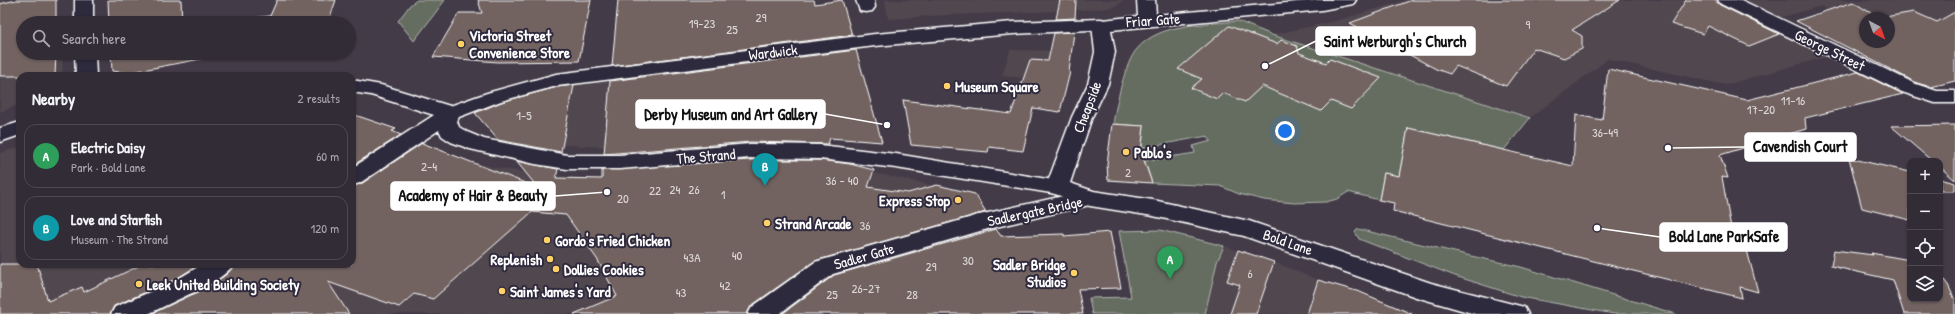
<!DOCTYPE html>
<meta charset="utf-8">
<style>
:root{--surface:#322c36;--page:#3a343e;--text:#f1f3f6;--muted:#a8a7ad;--line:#4d4851;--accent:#95b2f1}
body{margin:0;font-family:"Patrick Hand",sans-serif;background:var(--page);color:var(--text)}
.controls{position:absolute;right:12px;bottom:12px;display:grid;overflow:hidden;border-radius:8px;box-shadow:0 1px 3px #0004}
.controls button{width:36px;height:36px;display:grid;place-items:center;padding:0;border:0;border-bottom:1px solid var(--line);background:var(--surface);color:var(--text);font:20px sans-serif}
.compass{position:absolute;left:1859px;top:12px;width:36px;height:36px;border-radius:50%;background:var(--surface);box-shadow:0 1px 3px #0004;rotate:139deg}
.you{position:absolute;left:1285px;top:131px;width:14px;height:14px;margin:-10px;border:3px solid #fff;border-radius:50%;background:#1a73e8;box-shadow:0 0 0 6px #1a73e833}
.badge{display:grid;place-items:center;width:26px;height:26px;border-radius:50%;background:var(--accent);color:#fff;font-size:13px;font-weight:700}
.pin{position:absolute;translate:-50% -33px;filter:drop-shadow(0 1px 2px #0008)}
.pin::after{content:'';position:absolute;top:21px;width:14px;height:12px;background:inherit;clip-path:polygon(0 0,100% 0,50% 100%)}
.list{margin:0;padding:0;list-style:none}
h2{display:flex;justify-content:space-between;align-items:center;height:52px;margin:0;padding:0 16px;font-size:17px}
h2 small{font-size:13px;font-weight:400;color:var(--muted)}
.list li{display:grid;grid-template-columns:26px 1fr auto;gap:12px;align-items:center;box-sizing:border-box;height:64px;margin:0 8px 8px;padding:0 8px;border:1px solid var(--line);border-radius:12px}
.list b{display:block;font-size:15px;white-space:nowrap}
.list p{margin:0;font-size:13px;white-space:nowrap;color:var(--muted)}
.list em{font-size:13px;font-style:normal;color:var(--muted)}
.icon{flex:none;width:22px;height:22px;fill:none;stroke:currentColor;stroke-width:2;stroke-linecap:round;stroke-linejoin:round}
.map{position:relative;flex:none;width:1955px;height:314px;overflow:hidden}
.search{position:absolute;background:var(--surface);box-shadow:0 1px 3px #0004;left:16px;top:16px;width:340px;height:44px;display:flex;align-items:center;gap:10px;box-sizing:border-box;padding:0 14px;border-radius:22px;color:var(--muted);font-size:15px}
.panel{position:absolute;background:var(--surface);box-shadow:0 1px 3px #0004;left:16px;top:72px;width:340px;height:196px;border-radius:12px}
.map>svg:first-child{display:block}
.built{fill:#51474f}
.green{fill:#656d60;stroke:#b2b6b0}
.building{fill:#726360;stroke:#fff;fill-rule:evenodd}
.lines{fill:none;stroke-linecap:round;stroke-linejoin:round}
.pedestrian-casing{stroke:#fff;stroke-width:3}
.minor-casing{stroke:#fff;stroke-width:3}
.tertiary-casing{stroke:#fff;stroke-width:3}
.pedestrian{fill:#2f2a3d;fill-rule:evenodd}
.minor{fill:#2f2a3d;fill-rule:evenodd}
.tertiary{fill:#2f2a3d;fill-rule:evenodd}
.poi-dot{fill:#ffd166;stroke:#2f2a3d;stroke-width:1.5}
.labels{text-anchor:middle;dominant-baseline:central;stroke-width:4;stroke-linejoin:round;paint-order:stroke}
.number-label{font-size:13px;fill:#dcd8d7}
.street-label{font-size:15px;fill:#fff;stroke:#2f2a3d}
.poi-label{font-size:15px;font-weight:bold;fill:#fff;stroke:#2f2a3d;text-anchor:start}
.leader{fill:none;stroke:#fff;stroke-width:1.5}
.callout-dot{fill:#fff;stroke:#2f2a3d;stroke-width:1.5}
.callout{fill:#fff;stroke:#fff;stroke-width:1.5}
.callout-label{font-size:16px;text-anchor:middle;font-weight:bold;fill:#111}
</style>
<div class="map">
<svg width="1955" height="314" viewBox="0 0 1955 314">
<rect width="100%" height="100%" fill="#433b48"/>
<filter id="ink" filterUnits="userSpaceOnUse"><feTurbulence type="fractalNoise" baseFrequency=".025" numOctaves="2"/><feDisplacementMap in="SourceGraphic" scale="8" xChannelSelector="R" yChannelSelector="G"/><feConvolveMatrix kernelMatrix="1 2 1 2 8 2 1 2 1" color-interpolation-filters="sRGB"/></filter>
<g filter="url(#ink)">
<path class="built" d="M 0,0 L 56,0 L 56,23 L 23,23 L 23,53 L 62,53 L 63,76 L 20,76 L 20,104 L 0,112 Z
M 885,0 L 1123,0 L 1118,5 L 1108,8 L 1086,10 L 947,15 L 888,19 Z
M 1406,0 L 1713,0 L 1829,56 L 1725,85 L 1608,59 L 1530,118 L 1431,88 L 1272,35 L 1335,21 Z
M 1735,0 L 1955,0 L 1955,66 L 1889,42 L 1889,18 L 1865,18 L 1865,30 L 1821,6 L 1776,19 Z
M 1010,50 L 1072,51 L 1068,82 L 1002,76 Z
M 702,67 L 699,140 L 650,146 L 605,147 L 543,144 L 479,114 L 483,109 L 497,103 L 543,90 Z
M 20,147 L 20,264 L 191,264 L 0,314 L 0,153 Z
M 436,148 L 468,161 L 492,167 L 555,177 L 609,179 L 869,172 L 965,192 L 828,250 L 733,314 L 164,314 L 352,264 L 415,154 Z
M 1224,246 L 1274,262 L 1318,280 L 1362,293 L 1418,314 L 1205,314 L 1215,269 L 1107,314 L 1220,255 Z"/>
<path class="green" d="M 417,0 L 445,0 L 414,41 L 398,21 L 410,5 Z
M 1238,21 L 1272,35 L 1530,118 L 1504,150 L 1408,128 L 1399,176 L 1384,173 L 1379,200 L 1348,192 L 1337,199 L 1326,202 L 1294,203 L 1264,200 L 1239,194 L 1220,186 L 1152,183 L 1145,161 L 1195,153 L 1193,146 L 1211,141 L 1207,136 L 1142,148 L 1144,126 L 1113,124 C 1116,105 1125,62 1137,49 C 1160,22 1206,25 1238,21 Z
M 1358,229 L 1471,256 L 1521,267 L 1676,314 L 1614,314 L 1521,297 L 1455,276 L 1369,243 L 1359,239 L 1355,232 Z
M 1160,230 L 1224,246 L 1217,262 L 1205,314 L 1092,314 L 1089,298 L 1131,297 L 1119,231 Z"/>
<path class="building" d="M 16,0 L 56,0 L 56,23 L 23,23 L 23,53 L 56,53 L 55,76 L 0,76 L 0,4 Z
M 108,0 L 181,0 L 182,23 L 109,23 Z
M 277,0 L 336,0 L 328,23 L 208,23 L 270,16 Z
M 478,0 L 591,0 L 579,61 L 498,62 L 433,57 L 459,13 L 482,13 Z
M 618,0 L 814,0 L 815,4 L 842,0 L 852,35 L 612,66 Z
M 1060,0 L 1076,0 L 1075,18 L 1056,19 Z
M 1412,0 L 1620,0 L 1572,30 L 1582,36 L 1582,49 L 1564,58 L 1534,48 L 1506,86 L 1456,66 L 1450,74 L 1436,69 L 1350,23 Z
M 1686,0 L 1714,0 L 1720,5 L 1779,34 L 1749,46 L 1708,26 L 1703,34 L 1671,24 Z
M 1853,2 L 1879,18 L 1914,12 L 1937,22 L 1955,12 L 1955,81 L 1931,87 L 1917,83 L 1796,21 ZM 1865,18 L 1889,18 L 1889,42 L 1865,42 Z
M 1229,26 L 1277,44 L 1281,40 L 1297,46 L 1299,53 L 1326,63 L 1330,59 L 1381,78 L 1351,109 L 1331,101 L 1321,111 L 1262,86 L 1245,102 L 1223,93 L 1217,99 L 1191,88 L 1202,79 L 1178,69 Z
M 1074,32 L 1069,72 L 1070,72 L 1060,112 L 1033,108 L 1023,151 L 989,147 L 988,152 L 911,145 L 903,100 L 1011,114 L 1030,60 L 1048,61 L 1054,33 Z
M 856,50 L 882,142 L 830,138 L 828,144 L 750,142 L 604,154 L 610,81 Z
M 111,53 L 232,53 L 127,73 L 112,71 Z
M 1608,69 L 1747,100 L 1858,72 L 1903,94 L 1805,118 L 1806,129 L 1720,155 L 1728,178 L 1722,177 L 1731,228 L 1742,231 L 1758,292 L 1740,287 L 1742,298 L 1393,211 L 1394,203 L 1379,200 L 1384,173 L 1399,176 L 1408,128 L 1573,166 L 1576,115 L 1602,120 Z
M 574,85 L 561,152 L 498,140 L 475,113 L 501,102 L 557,87 Z
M 352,114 L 396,129 L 392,131 L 401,135 L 352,166 Z
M 1112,124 L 1144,126 L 1141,152 L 1152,183 L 1108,180 L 1107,164 Z
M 1955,125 L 1955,180 L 1940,167 L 1940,161 L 1932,161 L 1891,126 Z
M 422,143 L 538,188 L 516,161 L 558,169 L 556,178 L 602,179 L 602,170 L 750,160 L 820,160 L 850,164 L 874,170 L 868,187 L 908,193 L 937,185 L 975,194 L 986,212 L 815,261 L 751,306 L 747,314 L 574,314 L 617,296 L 597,259 L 566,215 L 532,212 L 433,299 L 414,294 L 399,307 L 328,282 L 349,314 L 151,314 L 206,288 L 227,274 L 235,264 L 352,264 L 352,186 L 361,184 Z
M 1849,158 L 1910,172 L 1910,220 L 1862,208 Z
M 1940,179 L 1955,183 L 1955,191 L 1940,191 Z
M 996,229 L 1001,236 L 1064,234 L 1064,236 L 1110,232 L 1121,288 L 1078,289 L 1083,314 L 782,314 L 834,275 Z
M 1238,250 L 1274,262 L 1256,314 L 1230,314 L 1240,285 L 1227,281 Z
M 1834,250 L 1873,255 L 1871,253 L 1910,260 L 1910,299 L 1940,299 L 1940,275 L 1948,285 L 1955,300 L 1955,314 L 1904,314 L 1893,280 L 1831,266 Z
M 0,264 L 37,264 L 48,301 L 82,287 L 84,292 L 143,264 L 200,264 L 176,279 L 114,306 L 110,314 L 0,314 Z
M 1318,280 L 1360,292 L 1412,314 L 1307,314 Z"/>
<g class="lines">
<defs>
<path id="pedestrian" d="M 75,53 L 95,53 L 96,76 L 76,76 Z
M 979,215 L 987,217 L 991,223 L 987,229 L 833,274 L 779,314 L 748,314 L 752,307 L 815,262 Z
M 187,276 L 196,279 L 200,285 L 196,291 L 148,314 L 111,314 L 115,307 Z"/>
<path id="minor" d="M 75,0 L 93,0 L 93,23 L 75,23 Z
M 856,0 L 874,0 L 875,7 L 872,11 L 866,12 L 860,11 Z
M 1718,0 L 1741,0 L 1916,84 L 1937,91 L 1955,91 L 1955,103 L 1935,103 L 1902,92 L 1721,4 Z
M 1101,19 L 1108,21 L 1110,25 L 1108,29 L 1013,34 L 875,46 L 557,86 L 501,101 L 459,117 L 457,121 L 459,127 L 467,132 L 484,139 L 567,155 L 620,155 L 750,144 L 820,145 L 896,154 L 1065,182 L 1068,187 L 1065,192 L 1057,194 L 896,168 L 820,159 L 750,158 L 620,169 L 567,169 L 535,164 L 470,149 L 451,142 L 442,136 L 439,130 L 360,183 L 352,185 L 352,168 L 434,115 L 371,95 L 352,92 L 352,80 L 381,85 L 450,106 L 487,93 L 556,74 L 875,34 L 1013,22 Z
M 20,122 L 20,135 L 0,142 L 0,128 Z
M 1090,190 L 1098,193 L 1102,198 L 1098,203 L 979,231 L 971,229 L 967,223 L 971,217 L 979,215 Z
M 203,264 L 234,264 C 229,273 198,294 187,294 C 185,294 181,292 178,291 L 174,285 L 178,279 Z"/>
<path id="tertiary" d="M 1137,0 L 1155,0 L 1156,15 L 1318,0 L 1356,0 L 1353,4 L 1322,10 L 1111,30 L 1115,52 L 1108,84 L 1092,117 L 1070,183 L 1093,191 L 1153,200 L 1249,221 L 1431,283 L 1524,307 L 1528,314 L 1475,314 L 1416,297 L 1244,236 L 1153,216 L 1090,206 L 1049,192 L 1046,187 L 1072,117 L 1088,84 L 1095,52 L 1092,25 L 1094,21 L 1138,16 Z"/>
</defs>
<use href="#pedestrian" class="pedestrian-casing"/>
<use href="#minor" class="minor-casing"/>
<use href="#tertiary" class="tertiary-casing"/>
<use href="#pedestrian" class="pedestrian"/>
<use href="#minor" class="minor"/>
<use href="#tertiary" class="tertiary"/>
</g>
</g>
<g class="poi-dot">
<circle cx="461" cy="44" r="4"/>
<circle cx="947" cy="86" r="4"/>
<circle cx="1126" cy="152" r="4"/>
<circle cx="958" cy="200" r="4"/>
<circle cx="767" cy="223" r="4"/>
<circle cx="547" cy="240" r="4"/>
<circle cx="550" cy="259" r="4"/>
<circle cx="556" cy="269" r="4"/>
<circle cx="1074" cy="273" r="4"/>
<circle cx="139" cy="284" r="4"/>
<circle cx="502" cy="291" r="4"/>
</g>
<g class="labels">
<g class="number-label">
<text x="761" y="17">29</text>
<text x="702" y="23">19-23</text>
<text x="1528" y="24">9</text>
<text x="732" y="29">25</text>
<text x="1793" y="100">11-16</text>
<text x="1761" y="109">17-20</text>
<text x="524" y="115">1-5</text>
<text x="1605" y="132">36-49</text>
<text x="429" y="166">2-4</text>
<text x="1128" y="172">2</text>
<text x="842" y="180">36 - 40</text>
<text x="675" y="189">24</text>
<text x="694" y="189">26</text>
<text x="655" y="190">22</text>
<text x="723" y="194">1</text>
<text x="623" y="198">20</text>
<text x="865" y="225">36</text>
<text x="737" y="255">40</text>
<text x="692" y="257">43A</text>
<text x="968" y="260">30</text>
<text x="931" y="266">29</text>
<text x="1250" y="273">6</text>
<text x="725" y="285">42</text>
<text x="866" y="288">26-27</text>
<text x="681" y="292">43</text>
<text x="832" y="294">25</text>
<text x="912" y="294">28</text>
</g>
<g class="street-label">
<text transform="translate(1153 20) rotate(-4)">Friar Gate</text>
<text transform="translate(1830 50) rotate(26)">George Street</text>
<text transform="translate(773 52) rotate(-7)">Wardwick</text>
<text transform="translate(1087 107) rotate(-69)">Cheapside</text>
<text transform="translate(706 156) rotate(-5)">The Strand</text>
<text transform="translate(1035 211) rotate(-12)">Sadlergate Bridge</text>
<text transform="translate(1288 242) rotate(19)">Bold Lane</text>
<text transform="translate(864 256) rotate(-16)">Sadler Gate</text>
</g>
<g class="poi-label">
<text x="469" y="35">Victoria Street<tspan x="469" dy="17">Convenience Store</tspan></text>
<text x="955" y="86">Museum Square</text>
<text x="1134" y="152">Pablo's</text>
<text x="950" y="200" text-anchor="end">Express Stop</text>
<text x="775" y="223">Strand Arcade</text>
<text x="555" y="240">Gordo's Fried Chicken</text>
<text x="542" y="259" text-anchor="end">Replenish</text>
<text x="1066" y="264" text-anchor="end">Sadler Bridge<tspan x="1066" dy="17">Studios</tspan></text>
<text x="564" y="269">Dollies Cookies</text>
<text x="147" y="284">Leek United Building Society</text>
<text x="510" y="291">Saint James's Yard</text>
</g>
</g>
<path class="leader" d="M1265 66L1316 41M887 125L825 114M1668 148L1745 147M607 192L555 196M1597 228L1660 237"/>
<g class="callout-dot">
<circle cx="1265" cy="66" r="4"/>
<circle cx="887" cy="125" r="4"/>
<circle cx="1668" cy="148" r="4"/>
<circle cx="607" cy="192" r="4"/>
<circle cx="1597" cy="228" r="4"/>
</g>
<g class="callout">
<rect x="1316" y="27" width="159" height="28" rx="4"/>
<rect x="636" y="100" width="189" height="28" rx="4"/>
<rect x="1745" y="133" width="111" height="28" rx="4"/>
<rect x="391" y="182" width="164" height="28" rx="4"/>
<rect x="1660" y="223" width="127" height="28" rx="4"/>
</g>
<g class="callout-label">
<text x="1395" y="47">Saint Werburgh's Church</text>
<text x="731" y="120">Derby Museum and Art Gallery</text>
<text x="1800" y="152">Cavendish Court</text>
<text x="473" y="201">Academy of Hair &amp; Beauty</text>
<text x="1724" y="242">Bold Lane ParkSafe</text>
</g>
</svg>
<div class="controls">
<button>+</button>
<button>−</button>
<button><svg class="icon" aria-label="locate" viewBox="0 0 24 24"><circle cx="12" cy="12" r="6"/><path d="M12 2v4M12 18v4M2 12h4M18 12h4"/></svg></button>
<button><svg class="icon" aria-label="layers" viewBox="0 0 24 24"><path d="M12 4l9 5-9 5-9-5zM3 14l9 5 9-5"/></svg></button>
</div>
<svg class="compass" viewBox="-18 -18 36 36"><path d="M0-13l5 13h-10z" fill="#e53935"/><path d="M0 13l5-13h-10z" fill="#a8a7ad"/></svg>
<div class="you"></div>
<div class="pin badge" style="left:1170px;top:279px;background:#2e9e5b">A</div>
<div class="pin badge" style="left:765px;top:186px;background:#0f9aa8">B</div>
<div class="search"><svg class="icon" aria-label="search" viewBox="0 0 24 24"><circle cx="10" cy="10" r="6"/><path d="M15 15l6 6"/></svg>Search here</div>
<section class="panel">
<h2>Nearby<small>2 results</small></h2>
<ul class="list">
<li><span class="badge" style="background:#2e9e5b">A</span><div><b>Electric Daisy</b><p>Park · Bold Lane</p></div><em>60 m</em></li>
<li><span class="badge" style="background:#0f9aa8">B</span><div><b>Love and Starfish</b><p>Museum · The Strand</p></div><em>120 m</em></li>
</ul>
</section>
</div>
